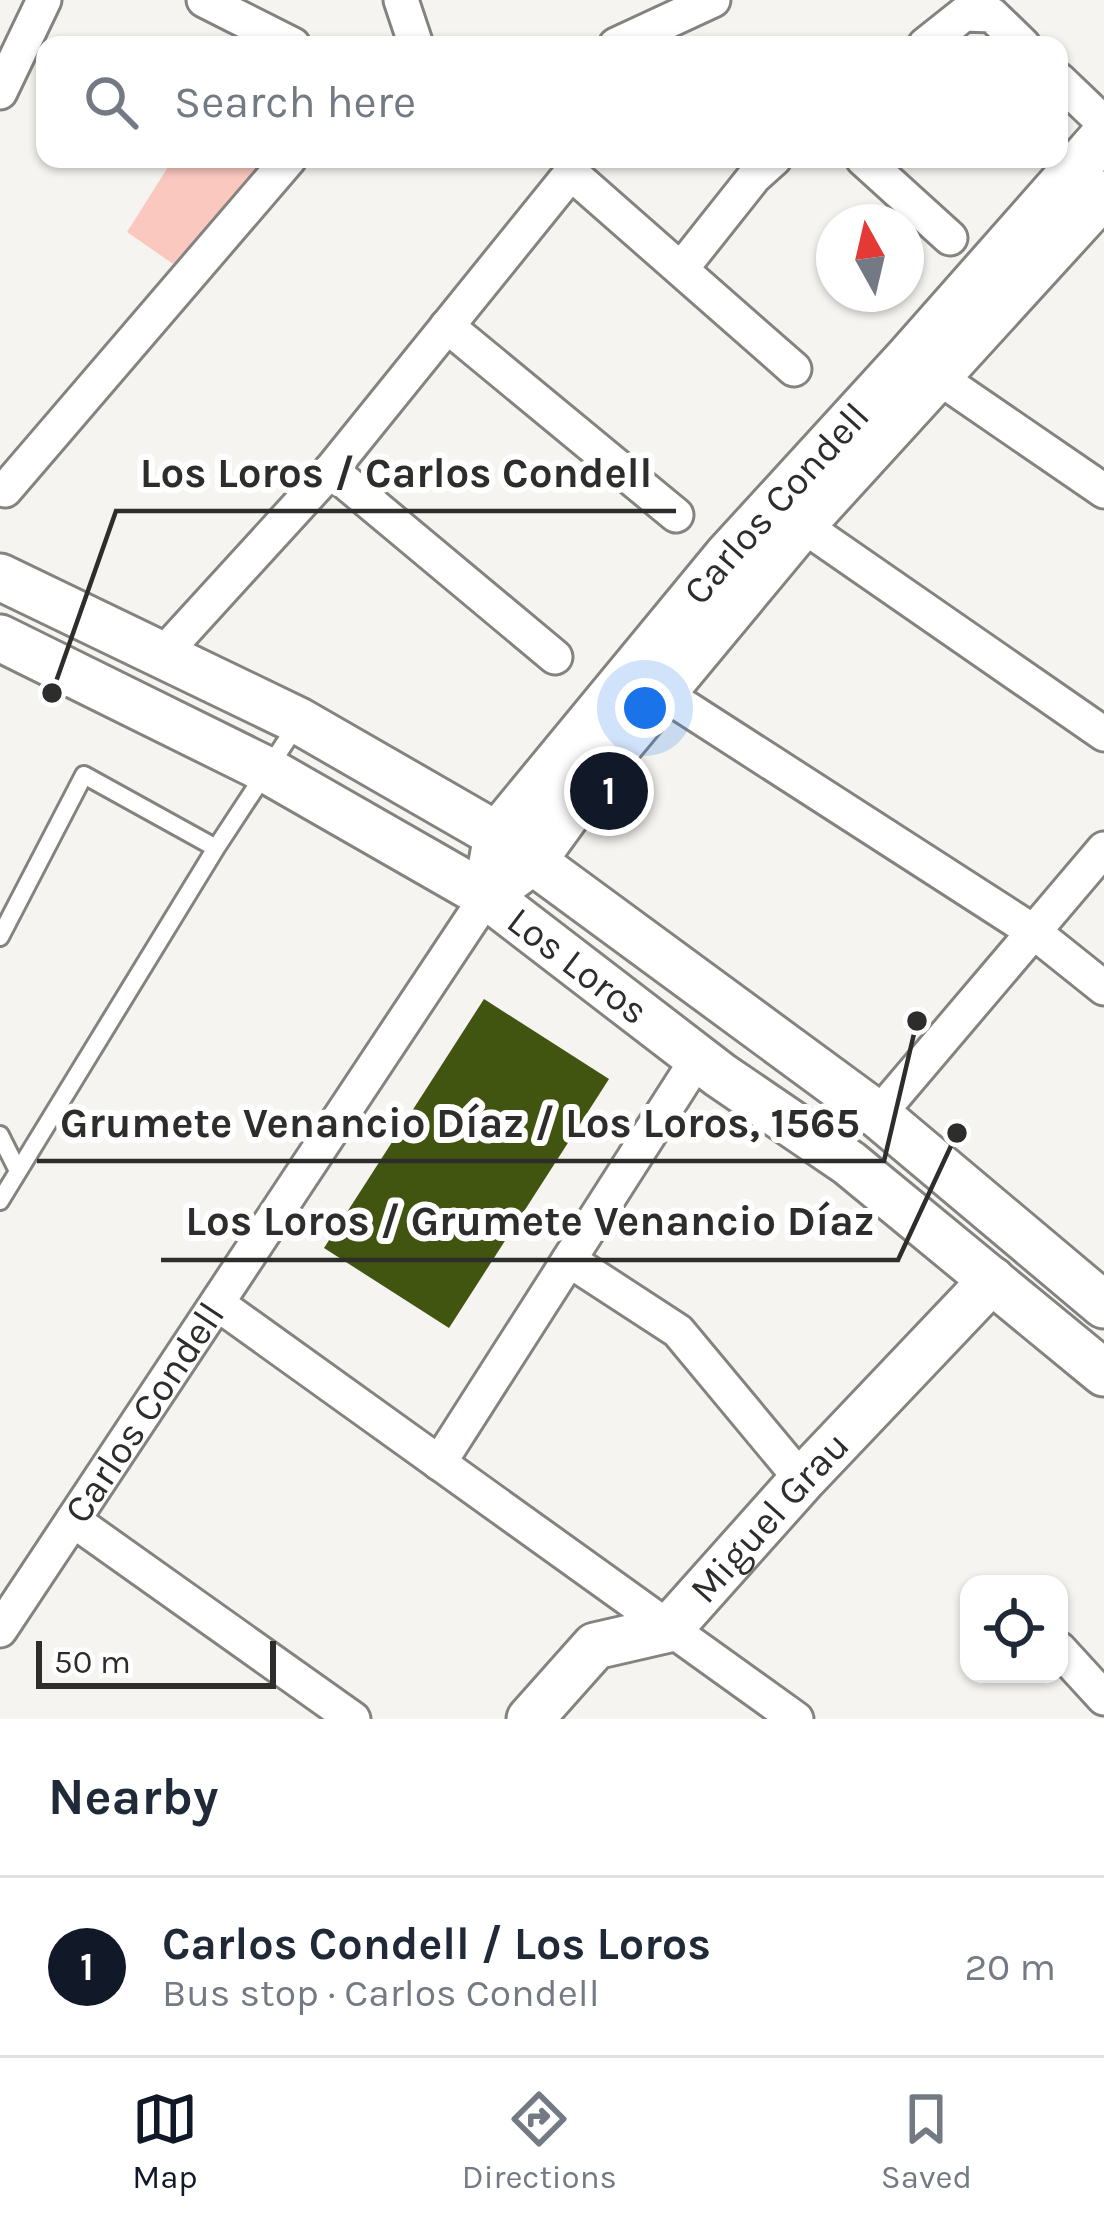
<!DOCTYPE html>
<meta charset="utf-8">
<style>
:root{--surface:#fff;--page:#f6f6f7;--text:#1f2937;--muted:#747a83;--line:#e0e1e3;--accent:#111827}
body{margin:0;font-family:Karla,sans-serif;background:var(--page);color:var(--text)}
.controls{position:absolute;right:36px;bottom:36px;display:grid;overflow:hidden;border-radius:24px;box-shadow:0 3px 9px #0004}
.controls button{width:108px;height:108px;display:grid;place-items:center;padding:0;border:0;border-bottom:3px solid var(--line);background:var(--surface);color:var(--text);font:60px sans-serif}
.compass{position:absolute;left:816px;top:204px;width:108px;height:108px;border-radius:50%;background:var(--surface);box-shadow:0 3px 9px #0004;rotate:352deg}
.scale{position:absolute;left:36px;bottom:30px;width:240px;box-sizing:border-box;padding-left:12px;border:6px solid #2d2d2b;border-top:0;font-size:33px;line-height:42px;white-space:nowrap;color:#2d2d2b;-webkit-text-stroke:9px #fff;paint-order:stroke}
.you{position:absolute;left:645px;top:708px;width:42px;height:42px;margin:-30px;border:9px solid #fff;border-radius:50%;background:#1a73e8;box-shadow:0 0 0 18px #1a73e833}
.badge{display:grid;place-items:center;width:78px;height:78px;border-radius:50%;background:var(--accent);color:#fff;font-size:39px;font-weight:700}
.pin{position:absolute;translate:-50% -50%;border:6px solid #fff;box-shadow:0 3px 12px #0006}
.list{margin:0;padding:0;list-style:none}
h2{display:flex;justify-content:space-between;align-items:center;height:156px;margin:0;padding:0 48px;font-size:51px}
h2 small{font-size:39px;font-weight:400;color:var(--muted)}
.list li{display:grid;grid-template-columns:78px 1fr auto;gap:36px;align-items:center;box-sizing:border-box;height:180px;padding:0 48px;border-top:3px solid var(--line)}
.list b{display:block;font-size:45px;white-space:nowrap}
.list p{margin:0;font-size:39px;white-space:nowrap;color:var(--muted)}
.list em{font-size:39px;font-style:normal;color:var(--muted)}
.icon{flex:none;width:66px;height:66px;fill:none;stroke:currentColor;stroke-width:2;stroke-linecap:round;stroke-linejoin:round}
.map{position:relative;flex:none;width:1104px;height:1719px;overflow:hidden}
.search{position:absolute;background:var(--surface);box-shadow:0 3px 9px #0004;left:36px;right:36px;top:36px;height:132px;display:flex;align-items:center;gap:30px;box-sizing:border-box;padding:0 42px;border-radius:24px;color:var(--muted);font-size:45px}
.sheet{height:336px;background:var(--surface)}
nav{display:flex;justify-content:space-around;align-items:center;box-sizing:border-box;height:168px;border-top:3px solid var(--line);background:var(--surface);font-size:33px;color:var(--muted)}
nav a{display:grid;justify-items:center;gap:6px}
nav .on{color:var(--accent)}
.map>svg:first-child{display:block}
.green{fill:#fbc8c0}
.building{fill:#415510}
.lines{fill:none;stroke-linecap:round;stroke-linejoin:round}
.lane-casing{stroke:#848380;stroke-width:22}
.street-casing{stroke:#848380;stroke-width:39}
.secondary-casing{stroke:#848380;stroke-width:51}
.lane{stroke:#fff;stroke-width:16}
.street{stroke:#fff;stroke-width:33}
.secondary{stroke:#fff;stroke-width:45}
.labels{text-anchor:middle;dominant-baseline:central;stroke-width:12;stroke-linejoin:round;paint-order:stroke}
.street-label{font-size:39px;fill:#2d2d2b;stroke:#fff}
.leader{fill:none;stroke:#2d2d2b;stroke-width:4.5}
.callout-dot{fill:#2d2d2b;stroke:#fff;stroke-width:4.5}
.callout-label{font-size:42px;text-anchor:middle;font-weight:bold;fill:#2d2d2b;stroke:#fff;stroke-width:12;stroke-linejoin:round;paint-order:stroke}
</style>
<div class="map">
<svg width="1104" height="1719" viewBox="0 0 1104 1719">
<rect width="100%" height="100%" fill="#f5f4f1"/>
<path class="green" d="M 173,159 L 266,159 L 173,264 L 127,232 Z"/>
<path class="building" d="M 484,999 L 609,1079 L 449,1328 L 324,1248 Z"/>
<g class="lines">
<defs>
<path id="lane" d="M 0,937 L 84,775 L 216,848
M 0,1135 L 18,1171
M 0,1201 L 216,848 L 298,723"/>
<g id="street">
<path d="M 204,0 L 293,45"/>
<path d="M 401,0 L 416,45"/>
<path d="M 616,45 L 713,0"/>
<path d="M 925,45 L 964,14 L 992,15 L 1023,45"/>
<path d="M 1059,80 L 1104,123"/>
<path d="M 0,92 L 44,0"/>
<path d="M 863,159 L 950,238"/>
<path d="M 681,269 L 754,177 L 774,159"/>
<path d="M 447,326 L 676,515"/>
<path d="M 922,366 L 1104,491"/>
<path d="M 331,470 L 555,657"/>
<path d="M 5,490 L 289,159"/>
<path d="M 785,513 L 1104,734"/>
<path d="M 163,654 L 331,470 L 571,173 L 794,369"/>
<path d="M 646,682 L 1034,932 L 1104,988"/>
<path d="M 878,1115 L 1104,849"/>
<path d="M 569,1260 L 678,1331 L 802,1480"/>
<path d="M 218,1304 L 796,1719"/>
<path d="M 439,1463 L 698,1058"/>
<path d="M 73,1520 L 353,1719"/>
<path id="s1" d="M 0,1630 L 487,896"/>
<path d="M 1059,1649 L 1104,1698"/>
</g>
<g id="secondary">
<path d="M 0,577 L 299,721 L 497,835 L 878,1115 L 1104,1305"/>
<path id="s2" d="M 0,638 L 267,770 L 487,896 L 720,1075 L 849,1163 L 1104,1373"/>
<path id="s3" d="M 492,863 L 497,835 L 727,556 L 909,357 L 1104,136"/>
<path d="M 509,879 L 533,861 L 601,767 L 802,525 L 1104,194"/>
<path id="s4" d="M 530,1719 L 595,1646 L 669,1629 L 802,1480 L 992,1280"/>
</g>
</defs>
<use href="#lane" class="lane-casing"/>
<use href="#street" class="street-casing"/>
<use href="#secondary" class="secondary-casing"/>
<use href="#lane" class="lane"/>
<use href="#street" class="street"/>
<use href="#secondary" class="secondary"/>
</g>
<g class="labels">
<g class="street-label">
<text stroke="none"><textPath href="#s3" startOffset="462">Carlos Condell</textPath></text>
<text stroke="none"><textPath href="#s2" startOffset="666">Los Loros</textPath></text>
<text stroke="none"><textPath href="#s1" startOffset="261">Carlos Condell</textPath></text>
<text stroke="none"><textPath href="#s4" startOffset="324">Miguel Grau</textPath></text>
</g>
</g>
<path class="leader" d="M52 693L116 511H676M917 1021L884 1161H37M957 1133L898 1260H161"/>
<g class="callout-dot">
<circle cx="52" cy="693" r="12"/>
<circle cx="917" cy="1021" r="12"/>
<circle cx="957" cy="1133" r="12"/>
</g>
<g class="callout-label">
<text x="396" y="487">Los Loros / Carlos Condell</text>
<text x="460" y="1137">Grumete Venancio Díaz / Los Loros, 1565</text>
<text x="530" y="1235">Los Loros / Grumete Venancio Díaz</text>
</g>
</svg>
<div class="controls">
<button><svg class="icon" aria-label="locate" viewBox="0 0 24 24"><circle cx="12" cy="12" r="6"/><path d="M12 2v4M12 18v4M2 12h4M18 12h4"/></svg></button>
</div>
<svg class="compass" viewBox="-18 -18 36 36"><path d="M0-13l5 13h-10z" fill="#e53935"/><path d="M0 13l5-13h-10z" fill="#747a83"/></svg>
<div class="scale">50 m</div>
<div class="you"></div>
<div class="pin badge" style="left:609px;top:791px">1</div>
<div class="search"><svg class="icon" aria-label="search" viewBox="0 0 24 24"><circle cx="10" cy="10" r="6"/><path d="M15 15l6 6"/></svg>Search here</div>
</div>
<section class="sheet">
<h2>Nearby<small></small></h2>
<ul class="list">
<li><span class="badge">1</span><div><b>Carlos Condell / Los Loros</b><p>Bus stop · Carlos Condell</p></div><em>20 m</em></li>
</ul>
</section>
<nav>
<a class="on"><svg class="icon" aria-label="map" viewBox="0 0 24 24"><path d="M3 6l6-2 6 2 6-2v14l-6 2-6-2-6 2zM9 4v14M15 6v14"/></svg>Map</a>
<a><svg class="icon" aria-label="directions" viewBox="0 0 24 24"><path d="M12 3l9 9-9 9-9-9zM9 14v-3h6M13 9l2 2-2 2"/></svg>Directions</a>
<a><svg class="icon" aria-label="saved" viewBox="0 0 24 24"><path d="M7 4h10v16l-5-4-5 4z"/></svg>Saved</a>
</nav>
